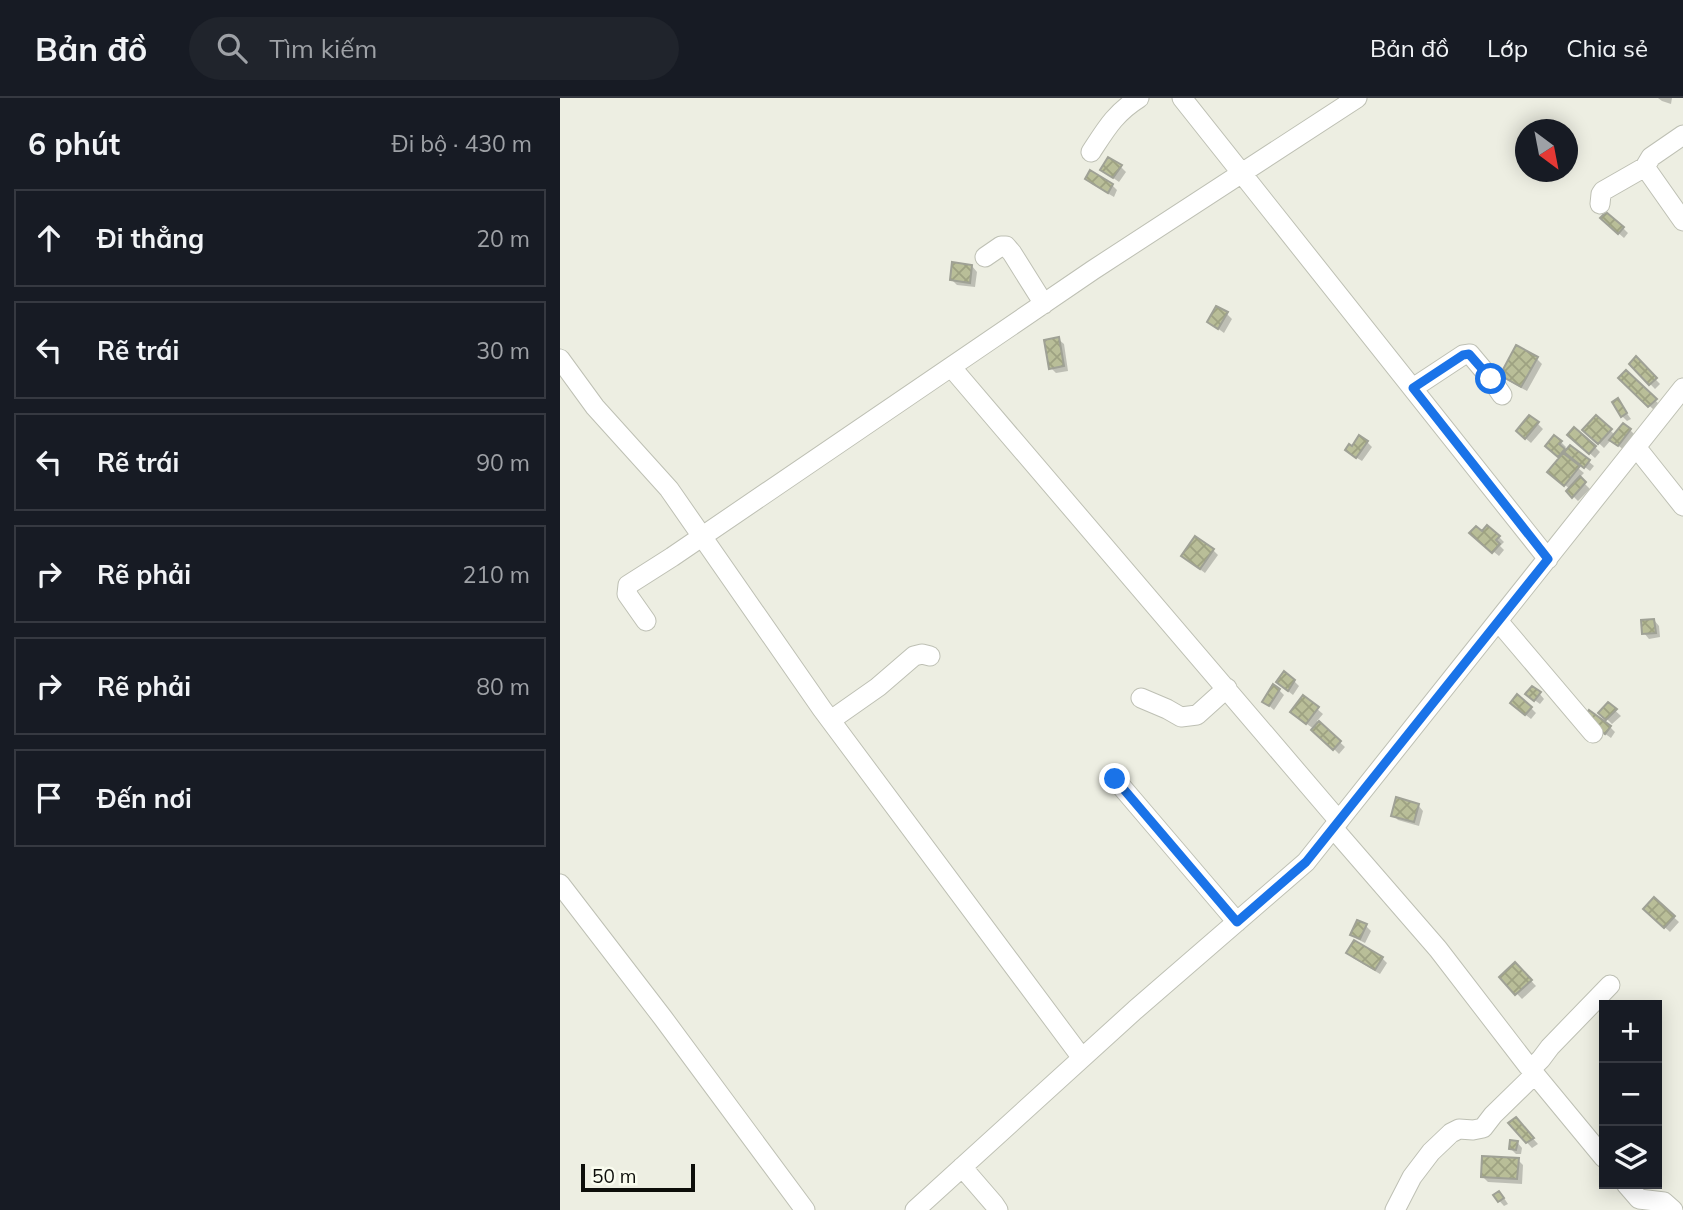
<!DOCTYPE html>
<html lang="vi">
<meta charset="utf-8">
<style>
:root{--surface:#171b24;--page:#20242c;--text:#f1f3f6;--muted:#9ea1a6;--line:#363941}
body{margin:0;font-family:Mulish,sans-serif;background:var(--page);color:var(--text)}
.controls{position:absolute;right:21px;bottom:21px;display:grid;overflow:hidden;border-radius:0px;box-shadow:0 4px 18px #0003}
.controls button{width:63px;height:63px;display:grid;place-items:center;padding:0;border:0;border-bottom:2px solid var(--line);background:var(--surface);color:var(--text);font:35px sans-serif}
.compass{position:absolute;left:955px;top:21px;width:63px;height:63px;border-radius:50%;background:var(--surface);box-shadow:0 4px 18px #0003;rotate:148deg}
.scale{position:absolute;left:21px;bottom:18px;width:114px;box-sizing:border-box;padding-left:7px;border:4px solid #0d0e0a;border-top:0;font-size:19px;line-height:24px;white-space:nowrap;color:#0d0e0a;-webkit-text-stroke:5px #fafcef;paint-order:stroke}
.stop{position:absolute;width:21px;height:21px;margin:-16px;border:5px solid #1a73e8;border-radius:50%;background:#fff}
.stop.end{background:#1a73e8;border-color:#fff;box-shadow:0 2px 7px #0008}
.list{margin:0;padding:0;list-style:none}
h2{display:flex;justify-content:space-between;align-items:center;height:91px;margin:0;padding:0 28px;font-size:30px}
h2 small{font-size:23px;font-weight:400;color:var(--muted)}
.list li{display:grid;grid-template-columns:46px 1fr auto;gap:21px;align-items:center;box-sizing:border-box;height:98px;margin:0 14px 14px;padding:0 14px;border:2px solid var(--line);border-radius:0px}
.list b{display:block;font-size:26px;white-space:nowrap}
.list em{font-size:23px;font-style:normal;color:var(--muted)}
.icon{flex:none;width:38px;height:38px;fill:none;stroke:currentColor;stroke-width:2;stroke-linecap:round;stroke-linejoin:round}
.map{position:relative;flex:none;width:1123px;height:1112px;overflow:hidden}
header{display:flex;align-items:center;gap:42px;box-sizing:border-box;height:98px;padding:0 35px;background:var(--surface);border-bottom:2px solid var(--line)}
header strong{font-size:33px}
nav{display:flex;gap:38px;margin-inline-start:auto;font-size:24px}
.search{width:490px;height:63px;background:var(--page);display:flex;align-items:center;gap:18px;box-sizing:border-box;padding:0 24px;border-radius:38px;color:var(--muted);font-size:26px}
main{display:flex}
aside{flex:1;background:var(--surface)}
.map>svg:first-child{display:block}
.shadow{fill:#0003}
.building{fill:url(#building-cross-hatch);stroke:#9fa195;stroke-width:2}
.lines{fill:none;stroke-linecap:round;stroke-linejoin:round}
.street-casing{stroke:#bec0b4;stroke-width:21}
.street{stroke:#fff;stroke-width:19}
.route{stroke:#1a73e8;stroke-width:9}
</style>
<header>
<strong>Bản đồ</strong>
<div class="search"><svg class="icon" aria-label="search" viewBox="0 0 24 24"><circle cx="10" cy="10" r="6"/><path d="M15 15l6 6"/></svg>Tìm kiếm</div>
<nav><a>Bản đồ</a><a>Lớp</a><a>Chia sẻ</a></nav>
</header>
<main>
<aside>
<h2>6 phút<small>Đi bộ · 430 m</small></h2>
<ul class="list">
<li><svg class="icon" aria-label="ahead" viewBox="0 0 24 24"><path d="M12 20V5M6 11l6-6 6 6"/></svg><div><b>Đi thẳng</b></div><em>20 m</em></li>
<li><svg class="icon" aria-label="left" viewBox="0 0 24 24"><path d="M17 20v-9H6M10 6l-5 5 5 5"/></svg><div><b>Rẽ trái</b></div><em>30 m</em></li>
<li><svg class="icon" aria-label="left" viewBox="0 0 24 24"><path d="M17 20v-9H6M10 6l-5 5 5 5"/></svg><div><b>Rẽ trái</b></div><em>90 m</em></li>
<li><svg class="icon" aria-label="right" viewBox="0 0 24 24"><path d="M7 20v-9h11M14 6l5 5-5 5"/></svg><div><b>Rẽ phải</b></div><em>210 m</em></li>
<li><svg class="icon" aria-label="right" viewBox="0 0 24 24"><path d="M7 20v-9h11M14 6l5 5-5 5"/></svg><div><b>Rẽ phải</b></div><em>80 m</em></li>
<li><svg class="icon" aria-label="arrive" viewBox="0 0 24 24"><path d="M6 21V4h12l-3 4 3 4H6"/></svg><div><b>Đến nơi</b></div></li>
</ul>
</aside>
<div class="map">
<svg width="1123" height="1112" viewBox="0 0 1123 1112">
<defs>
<pattern id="building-cross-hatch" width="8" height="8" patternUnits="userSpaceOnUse" patternTransform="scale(1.75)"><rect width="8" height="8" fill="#b9be98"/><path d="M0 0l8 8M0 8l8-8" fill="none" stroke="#9ea282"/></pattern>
</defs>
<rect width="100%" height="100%" fill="#edeee2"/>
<path class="shadow" d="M 1098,0 L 1112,0 L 1111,6 L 1102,3 Z
M 561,69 L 566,74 L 559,84 L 542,72 Z
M 527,81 L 552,87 L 557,92 L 554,99 L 532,86 Z
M 1047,125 L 1063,130 L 1068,135 L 1064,140 Z
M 412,168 L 417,174 L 415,189 L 397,187 L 392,182 Z
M 666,215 L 672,221 L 664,235 L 649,224 Z
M 498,241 L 504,246 L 508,273 L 496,275 L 491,270 Z
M 977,261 L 982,266 L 967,293 L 947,282 L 942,277 Z
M 1076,261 L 1100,286 L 1095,291 L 1071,266 Z
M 1066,274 L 1100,307 L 1095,313 L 1060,280 Z
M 1057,302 L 1071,321 L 1067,323 L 1062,318 Z
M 1036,319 L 1055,337 L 1070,332 L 1075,337 L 1064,352 L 1051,342 L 1044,350 L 1025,332 Z
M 978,326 L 983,331 L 971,345 L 963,338 Z
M 1015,342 L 1035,349 L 1040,354 L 1035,360 Z
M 807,344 L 812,349 L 802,363 L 792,357 L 792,351 Z
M 1001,344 L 1006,349 L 1004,352 L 1006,355 L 1011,349 L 1034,368 L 1030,373 L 1009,357 L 1006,360 L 1024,375 L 1019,380 L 1030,391 L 1018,403 L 1008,393 L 1010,391 L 995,379 L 1001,360 L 992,353 Z
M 922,435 L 939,439 L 944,444 L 940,448 L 944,452 L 939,458 L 917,440 Z
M 653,452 L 658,457 L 645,475 L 629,463 Z
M 1094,522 L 1099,528 L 1100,539 L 1089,541 L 1084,535 Z
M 734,583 L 739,588 L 733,597 L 723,589 Z
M 719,592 L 724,597 L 714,612 L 704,603 Z
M 979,595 L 984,601 L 980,606 L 973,601 Z
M 743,599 L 763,616 L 757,623 L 785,649 L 779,656 L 754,631 L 737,619 Z
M 1048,606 L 1061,618 L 1052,626 L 1041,615 Z
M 957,610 L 971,610 L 976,615 L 971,621 Z
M 1030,625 L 1050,629 L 1055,634 L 1051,640 Z
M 858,707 L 863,713 L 859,728 L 838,722 L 833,717 Z
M 1094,801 L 1119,824 L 1110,834 L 1085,811 Z
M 806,828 L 811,833 L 805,845 L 797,841 L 792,836 Z
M 788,854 L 822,860 L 827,865 L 820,876 L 793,860 Z
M 955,866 L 976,888 L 962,901 L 941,879 Z
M 956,1022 L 978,1046 L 972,1050 L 950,1026 Z
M 957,1044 L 962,1050 L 961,1056 L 956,1056 L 951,1051 Z
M 958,1062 L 963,1067 L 962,1086 L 928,1084 L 922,1078 Z
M 935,1098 L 944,1100 L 948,1106 L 944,1108 Z"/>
<path class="building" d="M 548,59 L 562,67 L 553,80 L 540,72 Z
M 530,72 L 553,86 L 548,95 L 525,81 Z
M 1046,114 L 1064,129 L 1058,136 L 1040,120 Z
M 392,164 L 412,167 L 410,185 L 390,182 Z
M 656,208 L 668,214 L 658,231 L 647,224 Z
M 499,239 L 504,268 L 489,271 L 484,242 Z
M 956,247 L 978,259 L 961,289 L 940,277 Z
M 1076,258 L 1097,280 L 1089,287 L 1069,266 Z
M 1066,272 L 1097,301 L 1088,309 L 1058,280 Z
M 1058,300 L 1067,315 L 1061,319 L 1052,304 Z
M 969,317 L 979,324 L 965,341 L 956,333 Z
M 1036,317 L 1052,331 L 1038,346 L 1022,332 Z
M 1063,325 L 1071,331 L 1058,348 L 1049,342 Z
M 1014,329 L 1036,348 L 1029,356 L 1007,337 Z
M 799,337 L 808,343 L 796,360 L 785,352 L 789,346 L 792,348 Z
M 994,337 L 1002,343 L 999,346 L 1005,351 L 998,359 L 985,348 Z
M 1010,347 L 1030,362 L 1024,370 L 1004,354 Z
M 1003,355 L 1020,368 L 1004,388 L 987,374 Z
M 1020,378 L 1026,384 L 1012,400 L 1006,393 Z
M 927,427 L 940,438 L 936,442 L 940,446 L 932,455 L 909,435 L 916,428 L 922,433 Z
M 635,438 L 654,451 L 640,471 L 621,458 Z
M 1094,521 L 1096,535 L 1082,536 L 1081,522 Z
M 724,573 L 735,582 L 728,593 L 716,584 Z
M 713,586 L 720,591 L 709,608 L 702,604 Z
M 972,588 L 981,594 L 974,603 L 965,596 Z
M 957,596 L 972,609 L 965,617 L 950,605 Z
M 743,597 L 759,609 L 746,626 L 730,614 Z
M 1048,604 L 1057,611 L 1046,622 L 1038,615 Z
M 1029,612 L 1051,628 L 1045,636 L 1023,620 Z
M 759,623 L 781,643 L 773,652 L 751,632 Z
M 836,699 L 859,706 L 854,724 L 831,718 Z
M 1094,799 L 1115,818 L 1104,830 L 1083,811 Z
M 797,822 L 807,826 L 800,841 L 790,837 Z
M 794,842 L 823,859 L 815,872 L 786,855 Z
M 955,864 L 972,882 L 955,897 L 939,879 Z
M 956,1019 L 974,1040 L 966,1045 L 948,1025 Z
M 950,1042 L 958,1043 L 956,1052 L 949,1051 Z
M 922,1058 L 959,1060 L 957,1081 L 921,1079 Z
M 939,1093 L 944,1100 L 938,1104 L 933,1097 Z"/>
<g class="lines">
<defs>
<path id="street" d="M 622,0 L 988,461
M 1123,37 L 1091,59 L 1085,69 L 1123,123
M 531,54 C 546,31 555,15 579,0
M 1040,106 L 1041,96 L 1043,93 L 1085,69
M 425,159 L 441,148 L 446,148 L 452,155 L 484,206
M 0,261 L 35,309 L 109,391 L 262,611 L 522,960
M 392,270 L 779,723
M 853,290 L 903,257 L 910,256 L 931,281 L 942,297
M 1076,349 L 1123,408
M 86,523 L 67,496 L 68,487 L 112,459 L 533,172 L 797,0
M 938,523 L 1033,635
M 581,600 L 607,611 L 621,619 L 637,617 L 667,590
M 271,622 L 318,589 L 354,558 L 362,556 L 370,558
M 555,681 L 677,824
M 773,730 L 878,851 L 968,968 L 1044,1060
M 0,786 L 103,920 L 245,1112
M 968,968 L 976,966 L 981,961 L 990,949 L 1050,887
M 402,1069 L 434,1106 L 438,1112
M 1066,1086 L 1079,1101 L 1104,1104 L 1113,1112
M 355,1112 L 575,912 L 746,764 L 1123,290
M 835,1112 L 852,1079 L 871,1054 L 891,1035 L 899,1031 L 913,1032 L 923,1030 L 933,1017 L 974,977"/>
</defs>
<use href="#street" class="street-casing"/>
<use href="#street" class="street"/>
</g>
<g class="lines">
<path class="route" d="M 555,681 L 677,824 L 746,764 L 988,461 L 853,290 L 903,257 L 909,256 L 931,281"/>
</g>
</svg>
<div class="controls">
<button>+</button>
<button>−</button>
<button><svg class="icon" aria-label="layers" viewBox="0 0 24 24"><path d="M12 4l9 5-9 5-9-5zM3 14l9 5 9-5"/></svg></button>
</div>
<svg class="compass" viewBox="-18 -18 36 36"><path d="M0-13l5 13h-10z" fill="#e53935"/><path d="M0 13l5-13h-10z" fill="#9ea1a6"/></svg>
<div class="scale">50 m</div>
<div class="stop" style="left:931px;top:281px"></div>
<div class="stop end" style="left:555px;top:681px"></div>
</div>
</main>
